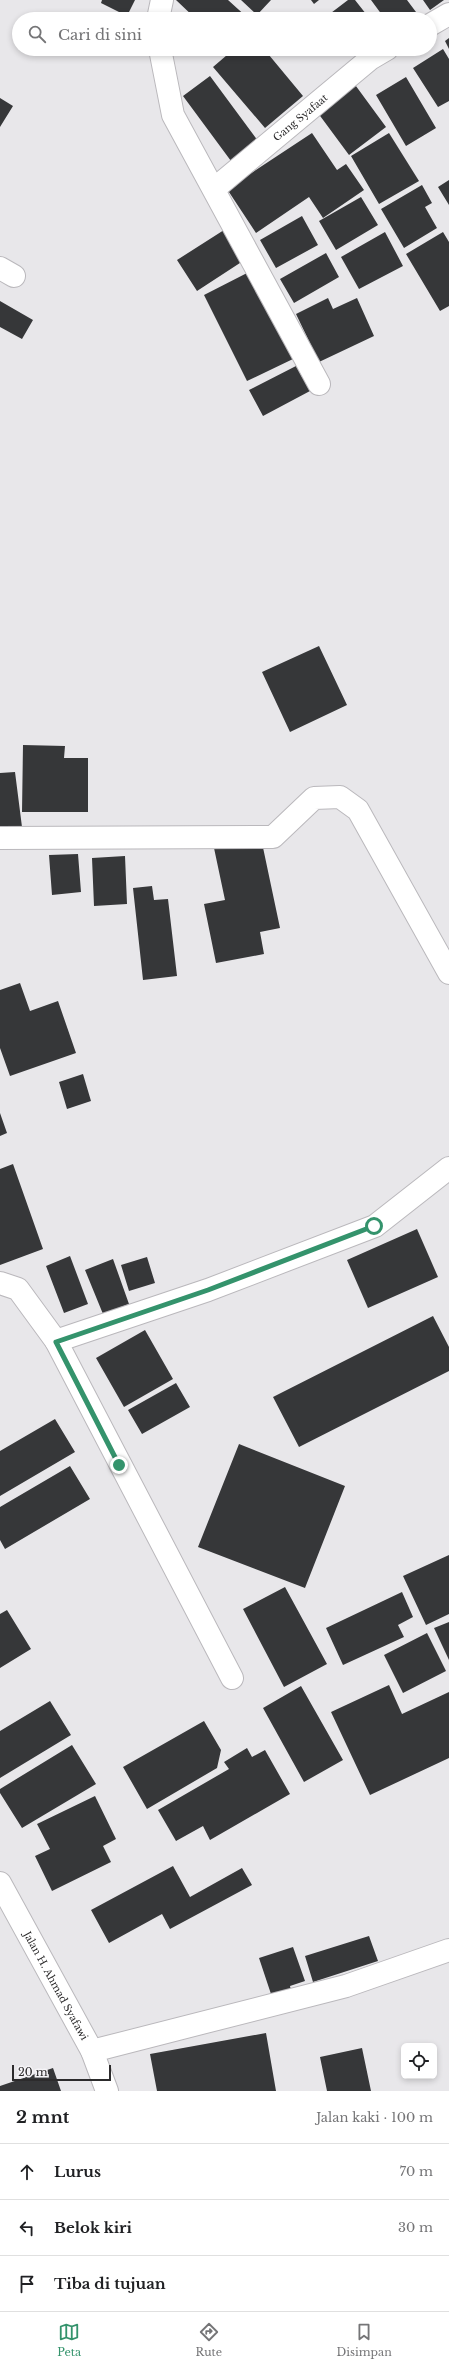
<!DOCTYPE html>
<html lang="id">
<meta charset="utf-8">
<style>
:root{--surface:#fff;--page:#f6f6f6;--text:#202124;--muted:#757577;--line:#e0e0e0;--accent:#34936c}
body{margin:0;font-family:"Libre Baskerville",serif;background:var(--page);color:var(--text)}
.controls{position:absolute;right:12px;bottom:12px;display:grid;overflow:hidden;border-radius:6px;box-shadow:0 2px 6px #0003}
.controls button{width:36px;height:36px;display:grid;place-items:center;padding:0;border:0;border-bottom:1px solid var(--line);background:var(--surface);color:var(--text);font:20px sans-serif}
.scale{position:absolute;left:12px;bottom:10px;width:99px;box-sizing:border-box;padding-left:4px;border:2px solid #2c2b2c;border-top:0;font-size:11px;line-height:14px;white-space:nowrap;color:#2c2b2c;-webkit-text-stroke:3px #f5f4f7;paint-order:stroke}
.stop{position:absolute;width:12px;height:12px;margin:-9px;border:3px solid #34936c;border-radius:50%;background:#fff}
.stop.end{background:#34936c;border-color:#fff;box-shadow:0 1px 4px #0008}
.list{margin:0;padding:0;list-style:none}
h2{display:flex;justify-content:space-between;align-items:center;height:52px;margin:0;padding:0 16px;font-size:17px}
h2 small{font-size:13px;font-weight:400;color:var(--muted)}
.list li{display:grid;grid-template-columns:26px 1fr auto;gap:12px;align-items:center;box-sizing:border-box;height:56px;padding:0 16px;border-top:1px solid var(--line)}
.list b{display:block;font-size:15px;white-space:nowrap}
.list em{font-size:13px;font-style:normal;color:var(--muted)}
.icon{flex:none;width:22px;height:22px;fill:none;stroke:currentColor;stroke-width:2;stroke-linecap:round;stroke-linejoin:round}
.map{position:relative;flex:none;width:449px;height:2091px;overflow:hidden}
.search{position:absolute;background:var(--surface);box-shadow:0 2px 6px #0003;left:12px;right:12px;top:12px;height:44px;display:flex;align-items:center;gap:10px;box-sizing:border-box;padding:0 14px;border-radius:22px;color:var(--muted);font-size:15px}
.sheet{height:220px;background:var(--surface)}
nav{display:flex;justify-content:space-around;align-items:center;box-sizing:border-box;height:56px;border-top:1px solid var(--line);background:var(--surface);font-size:11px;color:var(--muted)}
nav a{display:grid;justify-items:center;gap:2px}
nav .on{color:var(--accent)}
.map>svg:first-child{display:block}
.building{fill:#363739}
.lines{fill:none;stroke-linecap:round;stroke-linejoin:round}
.street-casing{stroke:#bab8bc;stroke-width:24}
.street{stroke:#fff;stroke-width:22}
.route{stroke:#34936c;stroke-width:5}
.labels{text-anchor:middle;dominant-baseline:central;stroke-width:4;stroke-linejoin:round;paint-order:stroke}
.street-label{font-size:10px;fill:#2c2b2c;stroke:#f5f4f7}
</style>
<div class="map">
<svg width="449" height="2091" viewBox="0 0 449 2091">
<rect width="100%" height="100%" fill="#e8e7ea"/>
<path class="building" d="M 102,0 L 135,0 L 127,16 L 101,3 Z
M 176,0 L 228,0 L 249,19 L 196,19 Z
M 241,0 L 271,0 L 257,15 Z
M 311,0 L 319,0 L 314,4 Z
M 348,0 L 355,0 L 370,19 L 323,19 Z
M 371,0 L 407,0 L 416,12 L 407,19 L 385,19 Z
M 423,0 L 444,0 L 430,10 Z
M 449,38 L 449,49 L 445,41 Z
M 234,49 L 264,49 L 303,96 L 265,128 L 213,67 Z
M 443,49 L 449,59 L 449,101 L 438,107 L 413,68 Z
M 210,76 L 258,141 L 231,161 L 183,96 Z
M 406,77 L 436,128 L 406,146 L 376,95 Z
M 353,82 L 386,127 L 349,155 L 315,109 Z
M 0,98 L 13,106 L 0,127 Z
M 312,133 L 337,170 L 346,164 L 364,190 L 323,218 L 309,197 L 256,233 L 227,189 Z
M 389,133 L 419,181 L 379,204 L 351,156 Z
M 449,180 L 449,205 L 438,187 Z
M 422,185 L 432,203 L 425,207 L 437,228 L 404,248 L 381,209 Z
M 361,197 L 378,225 L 336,250 L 319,221 Z
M 302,216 L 318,245 L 276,268 L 260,240 Z
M 224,230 L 243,261 L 197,291 L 177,260 Z
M 385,232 L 403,266 L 359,289 L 341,257 Z
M 443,232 L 449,242 L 449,306 L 440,311 L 406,254 Z
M 326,253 L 339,277 L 294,303 L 280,279 Z
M 249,272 L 293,359 L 247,381 L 204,295 Z
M 328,298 L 333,309 L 357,298 L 374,336 L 319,362 L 296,314 Z
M 0,301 L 33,320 L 22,339 L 0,327 Z
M 296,366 L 310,391 L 263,416 L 249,390 Z
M 319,646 L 347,705 L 290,732 L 262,672 Z
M 23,745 L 65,746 L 64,758 L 88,758 L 88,812 L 22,812 Z
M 15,772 L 22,827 L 0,830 L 0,773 Z
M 261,838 L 280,928 L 260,932 L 264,954 L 216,963 L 204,904 L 225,900 L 214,848 Z
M 78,854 L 81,892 L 52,895 L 49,855 Z
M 125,856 L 127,904 L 94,906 L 92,858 Z
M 152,886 L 154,900 L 168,899 L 177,976 L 143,980 L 133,888 Z
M 20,983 L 30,1011 L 58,1001 L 76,1053 L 10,1076 L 0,1048 L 0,990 Z
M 83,1074 L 91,1101 L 67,1109 L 59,1082 Z
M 0,1113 L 7,1133 L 0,1136 Z
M 13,1164 L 43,1249 L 0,1265 L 0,1169 Z
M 417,1229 L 438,1277 L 368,1308 L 347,1260 Z
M 70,1256 L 88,1304 L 64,1313 L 46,1266 Z
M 147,1257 L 155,1283 L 129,1291 L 121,1265 Z
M 113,1259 L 129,1304 L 103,1314 L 85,1270 Z
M 433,1316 L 449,1347 L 449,1371 L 299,1447 L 273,1397 Z
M 145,1330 L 173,1379 L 124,1407 L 96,1358 Z
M 176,1383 L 190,1407 L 142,1434 L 128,1410 Z
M 55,1419 L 75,1452 L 0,1496 L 0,1451 Z
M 239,1444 L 345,1486 L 305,1588 L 198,1547 Z
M 70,1466 L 90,1499 L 5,1549 L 0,1540 L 0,1507 Z
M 449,1555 L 449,1614 L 426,1625 L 403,1576 Z
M 285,1587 L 327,1664 L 284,1687 L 243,1609 Z
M 402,1592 L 413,1617 L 398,1625 L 404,1637 L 343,1665 L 326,1628 Z
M 7,1610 L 31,1649 L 0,1668 L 0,1614 Z
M 449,1622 L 449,1660 L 434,1628 Z
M 427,1633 L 446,1671 L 403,1693 L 384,1655 Z
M 389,1685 L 402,1714 L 449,1692 L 449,1758 L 370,1795 L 331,1712 Z
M 301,1686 L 343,1760 L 304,1782 L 263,1708 Z
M 50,1701 L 71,1735 L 0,1778 L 0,1731 Z
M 204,1721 L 221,1750 L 217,1768 L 147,1809 L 123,1767 Z
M 72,1745 L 96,1784 L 22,1828 L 0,1793 L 0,1789 Z
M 247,1748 L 252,1757 L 265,1750 L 290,1794 L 210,1840 L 203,1826 L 176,1841 L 158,1810 L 229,1769 L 224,1762 Z
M 95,1796 L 116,1839 L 103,1846 L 111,1862 L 52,1891 L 35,1856 L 50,1849 L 37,1824 Z
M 173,1866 L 190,1897 L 242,1868 L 252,1885 L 170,1929 L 162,1914 L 109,1943 L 91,1910 Z
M 369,1936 L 378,1961 L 313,1982 L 305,1956 Z
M 293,1947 L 305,1981 L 290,1986 L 292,1994 L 273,2000 L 259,1958 Z
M 266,2033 L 276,2091 L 157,2091 L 150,2054 Z
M 362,2048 L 371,2091 L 327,2091 L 320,2057 Z
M 53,2068 L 61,2091 L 0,2091 L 0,2086 Z"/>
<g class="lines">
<defs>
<g id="street">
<path d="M 158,19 L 162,0"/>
<path d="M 430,25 L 449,14"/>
<path d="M 160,49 L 173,115 L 319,384"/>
<path id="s1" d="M 214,189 L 370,59 L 387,49"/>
<path d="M 0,268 L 14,276"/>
<path d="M 0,838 L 273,837 L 314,798 L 340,797 L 358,810 L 449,973"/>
<path d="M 0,1283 L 18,1289 L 56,1341 L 232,1678"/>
<path d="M 56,1341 L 208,1290 L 375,1226 L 449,1168"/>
<path id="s2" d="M 0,1883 L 92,2051 L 107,2091"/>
<path d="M 92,2051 L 346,1986 L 449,1950"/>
</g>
</defs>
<use href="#street" class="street-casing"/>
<use href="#street" class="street"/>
</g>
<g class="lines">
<path class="route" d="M 119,1465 L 56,1342 L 208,1290 L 374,1226"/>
</g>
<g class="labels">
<g class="street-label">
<text stroke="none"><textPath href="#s1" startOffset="112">Gang Syafaat</textPath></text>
<text stroke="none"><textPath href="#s2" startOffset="117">Jalan H. Ahmad Syafawi</textPath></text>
</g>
</g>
</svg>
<div class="controls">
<button><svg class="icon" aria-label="locate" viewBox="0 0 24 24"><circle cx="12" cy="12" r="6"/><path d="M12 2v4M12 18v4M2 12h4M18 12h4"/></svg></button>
</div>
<div class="scale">20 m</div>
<div class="stop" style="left:374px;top:1226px"></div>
<div class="stop end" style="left:119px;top:1465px"></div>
<div class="search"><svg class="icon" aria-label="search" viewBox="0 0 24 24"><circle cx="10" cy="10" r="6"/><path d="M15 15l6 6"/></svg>Cari di sini</div>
</div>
<section class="sheet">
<h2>2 mnt<small>Jalan kaki · 100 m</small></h2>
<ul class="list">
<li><svg class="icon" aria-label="ahead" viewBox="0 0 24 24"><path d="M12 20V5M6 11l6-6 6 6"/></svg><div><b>Lurus</b></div><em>70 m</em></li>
<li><svg class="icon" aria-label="left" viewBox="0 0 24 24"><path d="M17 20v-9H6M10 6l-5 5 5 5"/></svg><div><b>Belok kiri</b></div><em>30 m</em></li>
<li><svg class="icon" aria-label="arrive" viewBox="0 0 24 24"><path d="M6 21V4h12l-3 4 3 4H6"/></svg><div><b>Tiba di tujuan</b></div></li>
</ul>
</section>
<nav>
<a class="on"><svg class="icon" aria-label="map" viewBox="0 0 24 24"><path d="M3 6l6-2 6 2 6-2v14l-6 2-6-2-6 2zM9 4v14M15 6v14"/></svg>Peta</a>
<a><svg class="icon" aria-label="directions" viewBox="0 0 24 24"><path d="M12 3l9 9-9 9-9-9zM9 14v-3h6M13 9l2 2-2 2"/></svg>Rute</a>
<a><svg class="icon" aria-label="saved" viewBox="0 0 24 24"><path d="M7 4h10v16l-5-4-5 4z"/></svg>Disimpan</a>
</nav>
